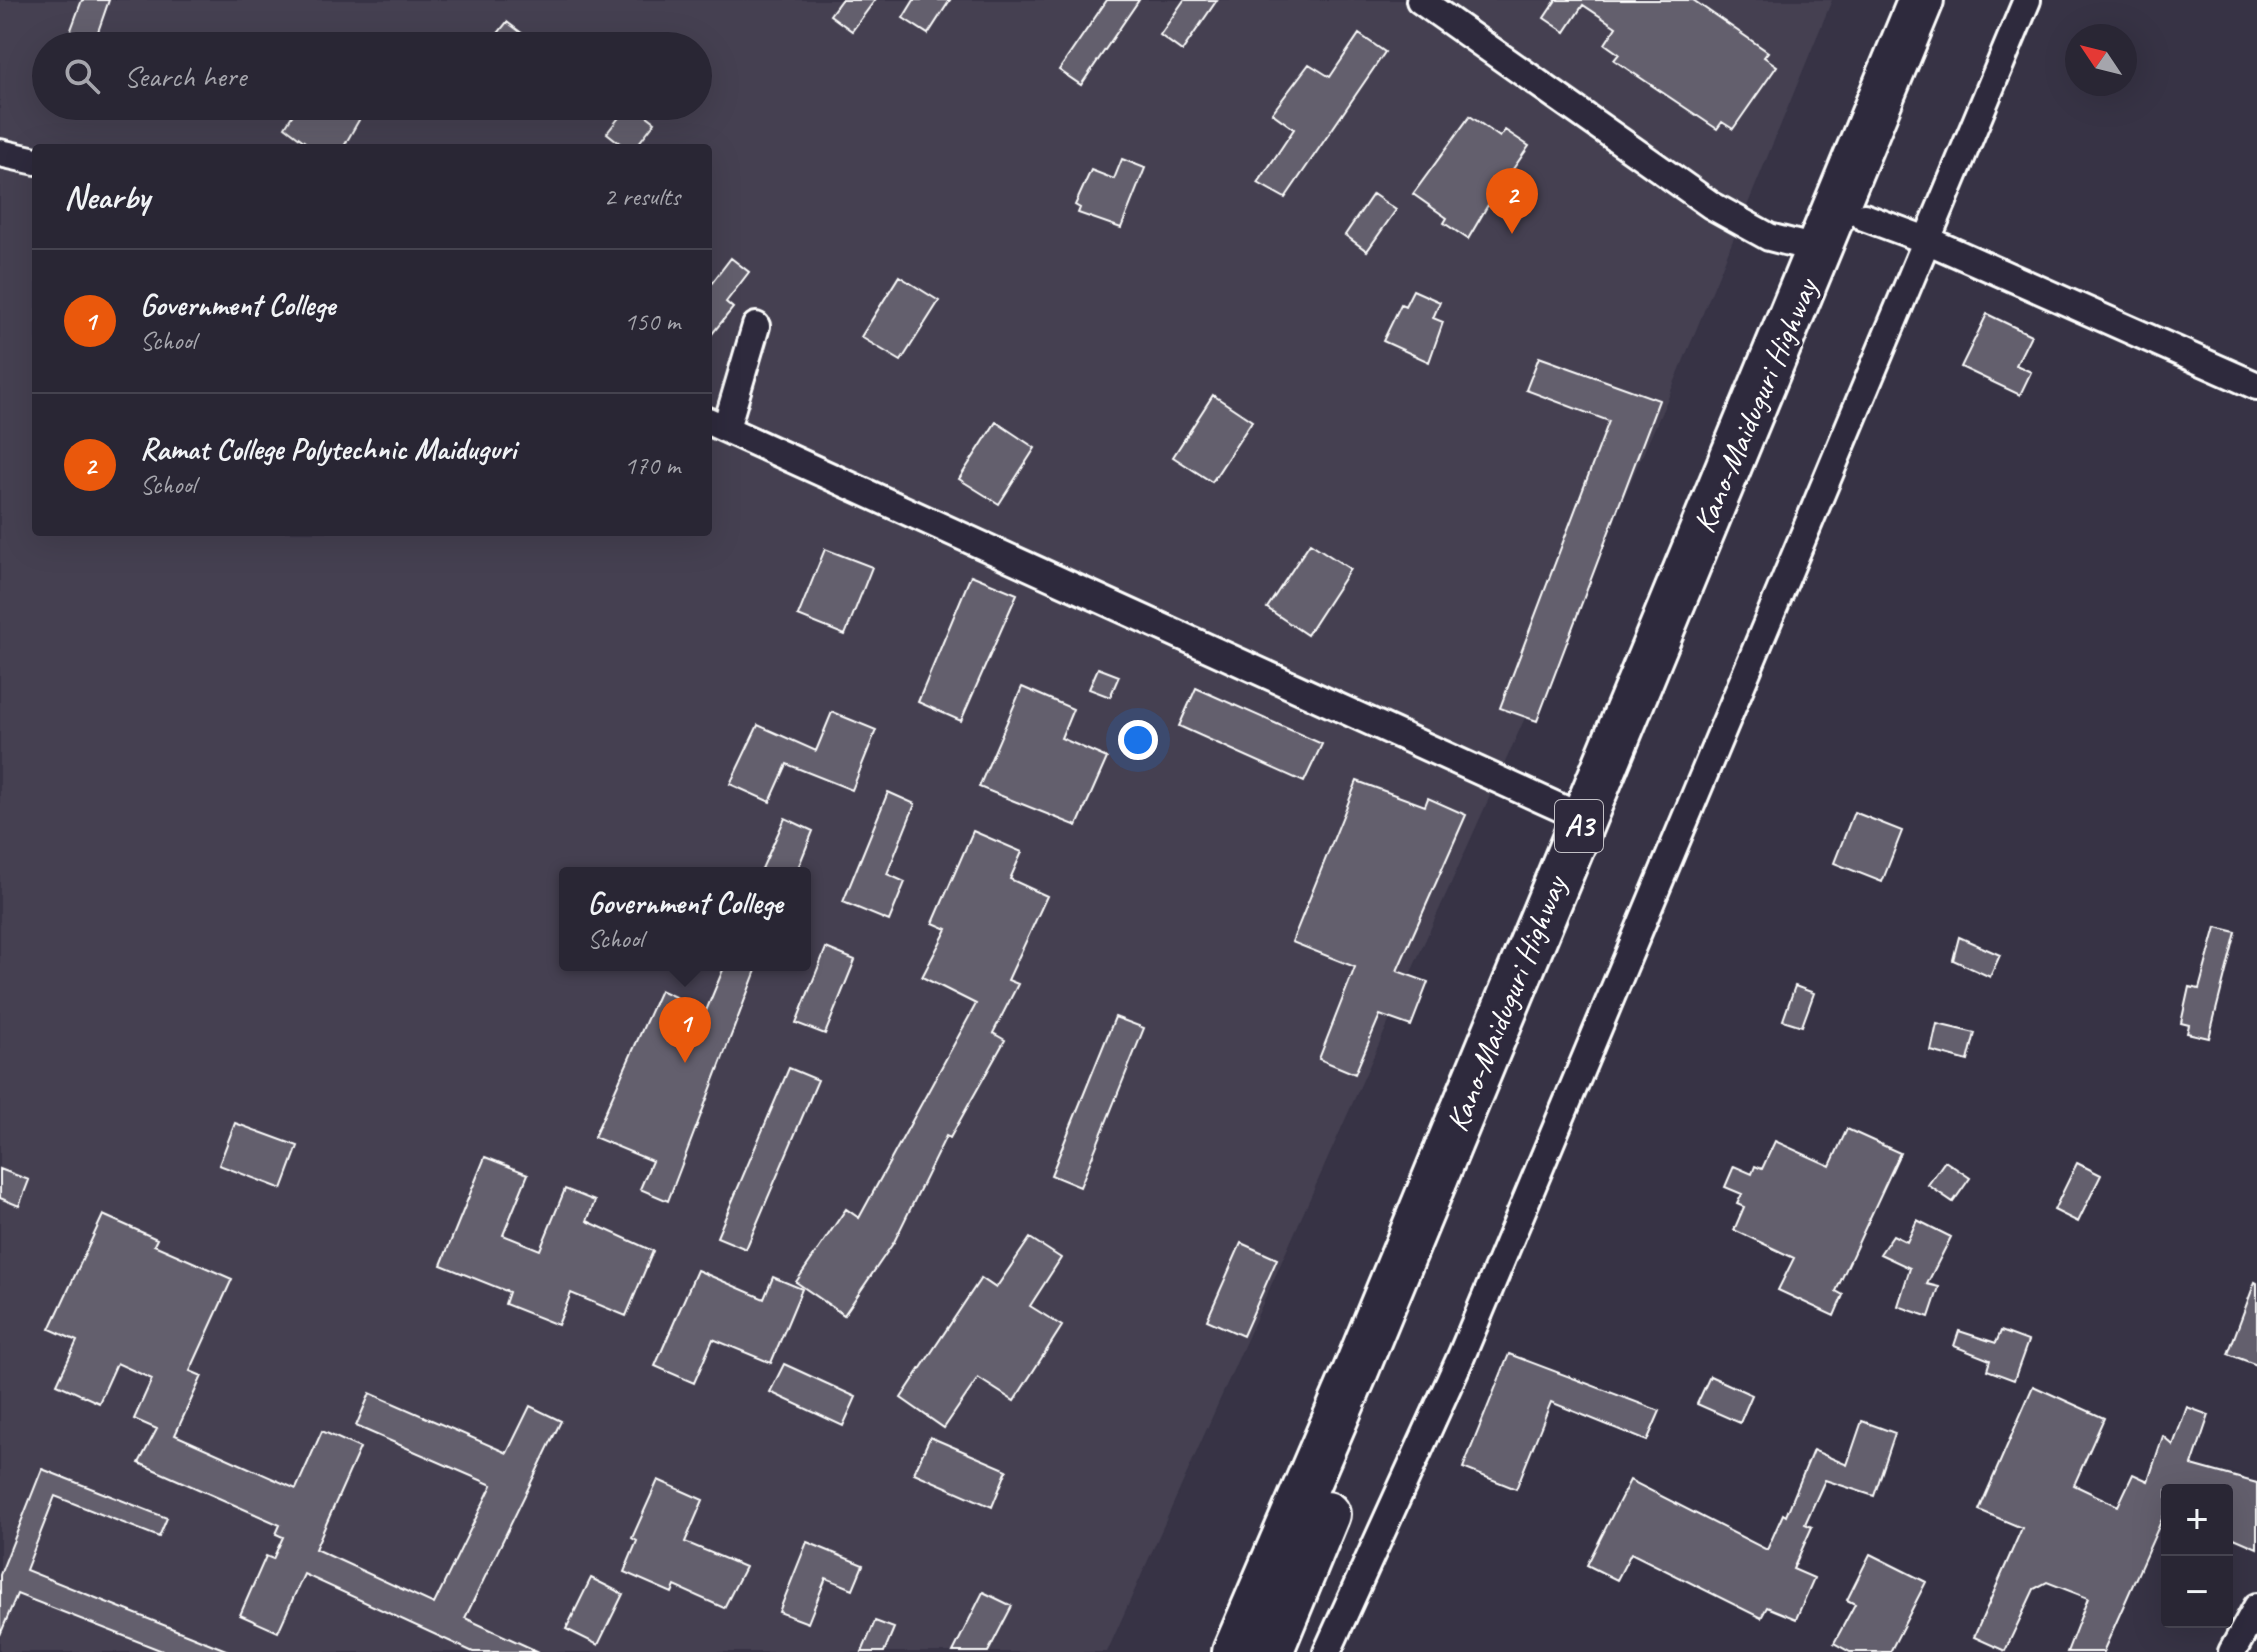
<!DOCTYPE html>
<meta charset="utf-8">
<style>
:root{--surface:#292634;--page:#353240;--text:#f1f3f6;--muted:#a5a5ac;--line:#45434f;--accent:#ea580c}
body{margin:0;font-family:Caveat,sans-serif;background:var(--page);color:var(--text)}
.controls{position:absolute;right:24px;bottom:24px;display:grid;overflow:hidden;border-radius:8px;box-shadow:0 8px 32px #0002}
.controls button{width:72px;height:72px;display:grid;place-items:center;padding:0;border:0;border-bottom:2px solid var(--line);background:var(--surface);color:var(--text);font:40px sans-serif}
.compass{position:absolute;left:2065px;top:24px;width:72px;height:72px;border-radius:50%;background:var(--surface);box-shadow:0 8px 32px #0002;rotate:305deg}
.you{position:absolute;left:1138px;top:740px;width:28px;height:28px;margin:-20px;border:6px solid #fff;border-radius:50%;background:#1a73e8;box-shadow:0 0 0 12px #1a73e833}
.badge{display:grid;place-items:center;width:52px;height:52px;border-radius:50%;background:var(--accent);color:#fff;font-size:26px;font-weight:700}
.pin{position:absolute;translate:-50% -66px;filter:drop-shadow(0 2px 4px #0008)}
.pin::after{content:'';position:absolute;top:42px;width:28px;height:24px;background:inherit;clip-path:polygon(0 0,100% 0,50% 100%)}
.popup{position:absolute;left:559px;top:867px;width:252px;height:104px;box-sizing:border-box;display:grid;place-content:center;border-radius:8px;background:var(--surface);filter:drop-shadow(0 2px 6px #0005);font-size:26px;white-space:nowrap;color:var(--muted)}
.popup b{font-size:30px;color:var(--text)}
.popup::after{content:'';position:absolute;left:50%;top:100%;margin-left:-16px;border:16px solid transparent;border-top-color:var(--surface)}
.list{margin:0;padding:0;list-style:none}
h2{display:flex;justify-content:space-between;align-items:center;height:104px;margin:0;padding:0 32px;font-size:34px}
h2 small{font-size:26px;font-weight:400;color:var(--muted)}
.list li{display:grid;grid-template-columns:52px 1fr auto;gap:24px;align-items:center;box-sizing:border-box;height:144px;padding:0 32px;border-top:2px solid var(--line)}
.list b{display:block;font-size:30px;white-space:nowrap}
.list p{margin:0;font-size:26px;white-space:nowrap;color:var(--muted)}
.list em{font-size:26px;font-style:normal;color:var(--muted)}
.icon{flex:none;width:44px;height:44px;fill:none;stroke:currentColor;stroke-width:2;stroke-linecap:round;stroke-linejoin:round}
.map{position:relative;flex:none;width:2257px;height:1652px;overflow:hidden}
.search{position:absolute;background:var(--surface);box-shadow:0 8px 32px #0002;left:32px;top:32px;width:680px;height:88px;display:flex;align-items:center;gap:20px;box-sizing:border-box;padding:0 28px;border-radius:44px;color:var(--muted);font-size:30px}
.panel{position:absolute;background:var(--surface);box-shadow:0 8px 32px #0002;left:32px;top:144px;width:680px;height:392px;border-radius:8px}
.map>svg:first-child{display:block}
.built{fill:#444051;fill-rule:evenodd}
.building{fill:#635f6d;stroke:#fff;stroke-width:2}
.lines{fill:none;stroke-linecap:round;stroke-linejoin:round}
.minor-casing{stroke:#fff;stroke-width:32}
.trunk-casing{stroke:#fff;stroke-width:50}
.minor{stroke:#2f2a3d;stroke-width:26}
.trunk{stroke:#2f2a3d;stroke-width:44}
.labels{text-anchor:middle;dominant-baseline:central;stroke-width:6;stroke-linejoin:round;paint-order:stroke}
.shield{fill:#2f2a3d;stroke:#c1bfc5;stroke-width:2}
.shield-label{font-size:30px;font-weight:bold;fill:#fff}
.street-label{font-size:32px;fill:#fff;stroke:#2f2a3d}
</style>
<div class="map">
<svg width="2257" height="1652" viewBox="0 0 2257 1652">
<rect width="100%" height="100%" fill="#373345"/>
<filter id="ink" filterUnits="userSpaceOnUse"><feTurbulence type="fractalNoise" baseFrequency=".0125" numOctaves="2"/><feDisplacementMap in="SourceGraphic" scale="16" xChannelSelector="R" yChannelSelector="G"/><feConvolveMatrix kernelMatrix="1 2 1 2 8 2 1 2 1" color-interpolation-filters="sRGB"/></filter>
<g filter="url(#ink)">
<path class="built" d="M 0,0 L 1832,0 L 1668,398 L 1107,1652 L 0,1652 ZM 46,46 L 698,46 L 698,106 L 46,106 ZM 36,148 L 708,148 L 708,532 L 36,532 ZM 565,873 L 805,873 L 805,965 L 565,965 Z"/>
<path class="building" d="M 82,0 L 109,0 L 93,46 L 65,46 Z
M 841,0 L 875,0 L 852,31 L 830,15 Z
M 914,0 L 950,0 L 928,34 L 903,18 Z
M 1107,0 L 1139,0 L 1081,85 L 1059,70 Z
M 1184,0 L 1217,0 L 1182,51 L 1160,35 Z
M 1556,0 L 1693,0 L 1768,52 L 1764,57 L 1777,66 L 1733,129 L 1722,122 L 1717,129 L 1614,60 L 1619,54 L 1605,44 L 1616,27 L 1583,5 L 1565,32 L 1544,18 Z
M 507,22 L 539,46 L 488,46 Z
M 1359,34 L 1385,52 L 1285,198 L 1258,183 L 1294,129 L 1272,113 L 1309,64 L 1330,77 Z
M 298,106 L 367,106 L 343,148 L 301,148 L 305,142 L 285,127 Z
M 628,106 L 634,106 L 655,122 L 635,148 L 626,148 L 607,133 Z
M 1470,116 L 1500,137 L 1505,130 L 1529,146 L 1504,182 L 1530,200 L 1514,223 L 1488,205 L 1468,239 L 1444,223 L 1447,218 L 1413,194 Z
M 1122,159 L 1145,168 L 1121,228 L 1078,213 L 1080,208 L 1075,205 L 1091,170 L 1114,179 Z
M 1373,194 L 1396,210 L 1367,251 L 1345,235 Z
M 731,258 L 749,272 L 726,302 L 733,308 L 708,339 L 708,288 Z
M 899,276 L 939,301 L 901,361 L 861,337 Z
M 1413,290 L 1440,302 L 1433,318 L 1443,322 L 1429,362 L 1383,341 L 1401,304 L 1405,306 Z
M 1987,314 L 2031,335 L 2016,365 L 2031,372 L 2020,395 L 1961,367 Z
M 1539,357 L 1659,400 L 1537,721 L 1500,708 L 1609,421 L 1526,390 Z
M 1213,395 L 1252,421 L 1212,482 L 1173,457 Z
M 996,422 L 1035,448 L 999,504 L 959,479 Z
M 1310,543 L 1350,569 L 1307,635 L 1267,608 Z
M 825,549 L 872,567 L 845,635 L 798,616 Z
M 971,575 L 1017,594 L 961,721 L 918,702 Z
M 1098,668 L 1119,676 L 1110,697 L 1089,689 Z
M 1022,687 L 1073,709 L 1061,738 L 1107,758 L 1077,826 L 979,787 Z
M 1196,688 L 1322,744 L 1304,782 L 1179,726 Z
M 832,712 L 876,730 L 852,790 L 787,764 L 770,802 L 730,784 L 758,725 L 816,751 Z
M 1357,781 L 1425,806 L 1428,798 L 1466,815 L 1397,971 L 1428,982 L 1411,1026 L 1380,1015 L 1355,1074 L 1319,1059 L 1355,967 L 1292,942 Z
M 888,792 L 915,804 L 887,874 L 905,882 L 889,921 L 843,902 Z
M 1854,812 L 1902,831 L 1882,882 L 1834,863 Z
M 785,818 L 813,831 L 796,873 L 760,873 Z
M 973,831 L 1022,852 L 1010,879 L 1047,896 L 1008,980 L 1018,984 L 993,1033 L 1005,1040 L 950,1138 L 946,1136 L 894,1242 L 844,1315 L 796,1282 L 846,1209 L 859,1218 L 976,1004 L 922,977 L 947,929 L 933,923 Z
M 2216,927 L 2236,932 L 2209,1038 L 2187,1033 L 2189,1025 L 2181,1023 L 2189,987 L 2199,989 Z
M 1959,937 L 2000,955 L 1990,977 L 1953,960 Z
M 826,948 L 855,960 L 825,1034 L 796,1023 Z
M 725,965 L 758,965 L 668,1201 L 640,1189 L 652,1161 L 594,1137 L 660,990 L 706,1011 Z
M 1795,986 L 1814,993 L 1802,1026 L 1783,1020 Z
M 1115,1017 L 1144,1028 L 1080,1187 L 1051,1175 Z
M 1937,1024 L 1975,1033 L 1968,1061 L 1931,1051 Z
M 789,1068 L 818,1080 L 746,1249 L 717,1237 Z
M 235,1123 L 298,1146 L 282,1189 L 219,1165 Z
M 1847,1129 L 1900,1153 L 1836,1291 L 1843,1295 L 1834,1316 L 1778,1290 L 1794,1258 L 1734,1230 L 1744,1207 L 1737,1204 L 1742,1194 L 1725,1187 L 1734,1166 L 1752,1174 L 1755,1166 L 1762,1169 L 1775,1141 L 1830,1166 Z
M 485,1157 L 528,1174 L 503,1235 L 540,1250 L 565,1189 L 595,1201 L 587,1221 L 653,1251 L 626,1316 L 571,1293 L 558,1325 L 505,1304 L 509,1292 L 441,1265 Z
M 1945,1161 L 1970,1178 L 1953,1202 L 1928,1185 Z
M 2077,1163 L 2101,1175 L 2078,1222 L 2054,1210 Z
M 0,1169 L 29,1180 L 19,1206 L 0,1198 Z
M 103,1215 L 157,1239 L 154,1245 L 232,1279 L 190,1371 L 202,1376 L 175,1435 L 296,1489 L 322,1431 L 360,1448 L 315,1549 L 434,1604 L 492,1485 L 356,1426 L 370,1393 L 507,1453 L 530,1406 L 561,1421 L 465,1618 L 539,1652 L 473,1652 L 304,1574 L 278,1632 L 240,1615 L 266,1556 L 273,1559 L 283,1537 L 276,1534 L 280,1525 L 139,1463 L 157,1429 L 134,1419 L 152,1379 L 117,1363 L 99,1403 L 57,1384 L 77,1341 L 50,1329 Z
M 1917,1220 L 1951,1237 L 1927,1284 L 1939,1287 L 1929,1317 L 1898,1306 L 1910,1268 L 1880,1254 L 1893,1235 L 1907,1242 Z
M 1030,1238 L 1061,1258 L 1030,1306 L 1062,1326 L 1014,1401 L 978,1378 L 944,1428 L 901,1398 L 981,1278 L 996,1288 Z
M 1241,1243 L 1277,1259 L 1243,1336 L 1207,1320 Z
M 697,1270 L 764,1299 L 773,1277 L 802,1289 L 771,1363 L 713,1339 L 694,1383 L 655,1366 Z
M 2255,1282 L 2257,1283 L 2257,1365 L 2228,1354 Z
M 1959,1331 L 1996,1343 L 2001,1331 L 2028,1341 L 2014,1380 L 1987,1370 L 1990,1360 L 1954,1346 Z
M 1509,1354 L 1660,1411 L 1647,1441 L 1551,1402 L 1516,1489 L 1463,1468 Z
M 784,1364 L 856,1397 L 843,1426 L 770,1392 Z
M 1710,1376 L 1752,1395 L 1740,1423 L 1697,1404 Z
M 2033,1386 L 2104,1418 L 2074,1485 L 2118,1506 L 2133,1474 L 2148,1481 L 2163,1436 L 2173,1445 L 2187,1407 L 2209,1415 L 2192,1465 L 2257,1483 L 2257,1548 L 2227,1535 L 2227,1490 L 2167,1490 L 2167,1508 L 2103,1652 L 2067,1652 L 2088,1598 L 2047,1582 L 2034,1589 L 2005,1651 L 1974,1637 L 2022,1528 L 1979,1510 Z
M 1862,1421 L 1895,1433 L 1874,1496 L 1825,1480 L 1805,1524 L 1812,1527 L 1793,1569 L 1814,1578 L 1796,1619 L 1767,1607 L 1761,1618 L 1631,1553 L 1617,1580 L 1587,1565 L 1630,1480 L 1767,1550 L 1783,1514 L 1786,1516 L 1813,1450 L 1847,1465 Z
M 930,1437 L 1007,1470 L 992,1507 L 914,1473 Z
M 42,1469 L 167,1518 L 159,1537 L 55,1496 L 26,1570 L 231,1652 L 165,1652 L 17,1594 L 0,1635 L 0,1575 Z
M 658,1480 L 703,1500 L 685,1542 L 745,1567 L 724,1608 L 675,1586 L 672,1593 L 624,1572 L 637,1541 L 632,1538 Z
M 807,1542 L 863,1565 L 853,1589 L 826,1578 L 808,1623 L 779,1612 Z
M 1870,1554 L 1926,1582 L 1890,1652 L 1850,1652 L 1834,1643 L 1855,1604 L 1847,1600 Z
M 591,1578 L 623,1594 L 598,1645 L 566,1629 Z
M 983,1592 L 1012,1606 L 988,1652 L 953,1652 Z
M 875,1621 L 894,1628 L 884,1652 L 862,1652 Z"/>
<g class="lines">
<defs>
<path id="minor" d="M 1420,0 L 1711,205 L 1769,237 L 1821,250
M 0,153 L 36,161
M 1864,217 L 1929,241 L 2257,386
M 708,421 L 1583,818
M 726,428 L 756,326
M 1327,1652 L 1460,1359 L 2027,0
M 2232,1652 L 2257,1607"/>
<path id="trunk" d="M 1235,1652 L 1354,1375 L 1921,0
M 1270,1652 L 1327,1514"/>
</defs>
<use href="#minor" class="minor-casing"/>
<use href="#trunk" class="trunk-casing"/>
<use href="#minor" class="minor"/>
<use href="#trunk" class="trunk"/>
</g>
</g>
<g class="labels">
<rect class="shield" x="1555" y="800" width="48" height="52" rx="6"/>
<g class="shield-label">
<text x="1579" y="826">A3</text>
</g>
<g class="street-label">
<text transform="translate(1755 406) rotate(-67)">Kano-Maiduguri Highway</text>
<text transform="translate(1506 1004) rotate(-68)">Kano-Maiduguri Highway</text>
</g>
</g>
</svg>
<div class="controls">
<button>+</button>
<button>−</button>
</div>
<svg class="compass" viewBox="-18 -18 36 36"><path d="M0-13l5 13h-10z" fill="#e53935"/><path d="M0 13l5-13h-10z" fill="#a5a5ac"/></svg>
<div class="you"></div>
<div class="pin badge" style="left:685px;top:1063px">1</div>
<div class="popup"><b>Government College</b>School</div>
<div class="pin badge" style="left:1512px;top:234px">2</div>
<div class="search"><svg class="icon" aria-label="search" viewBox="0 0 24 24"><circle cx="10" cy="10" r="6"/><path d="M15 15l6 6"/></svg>Search here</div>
<section class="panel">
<h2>Nearby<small>2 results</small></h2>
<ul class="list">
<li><span class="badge">1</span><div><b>Government College</b><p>School</p></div><em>150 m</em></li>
<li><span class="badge">2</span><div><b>Ramat College Polytechnic Maiduguri</b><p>School</p></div><em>170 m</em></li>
</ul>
</section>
</div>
